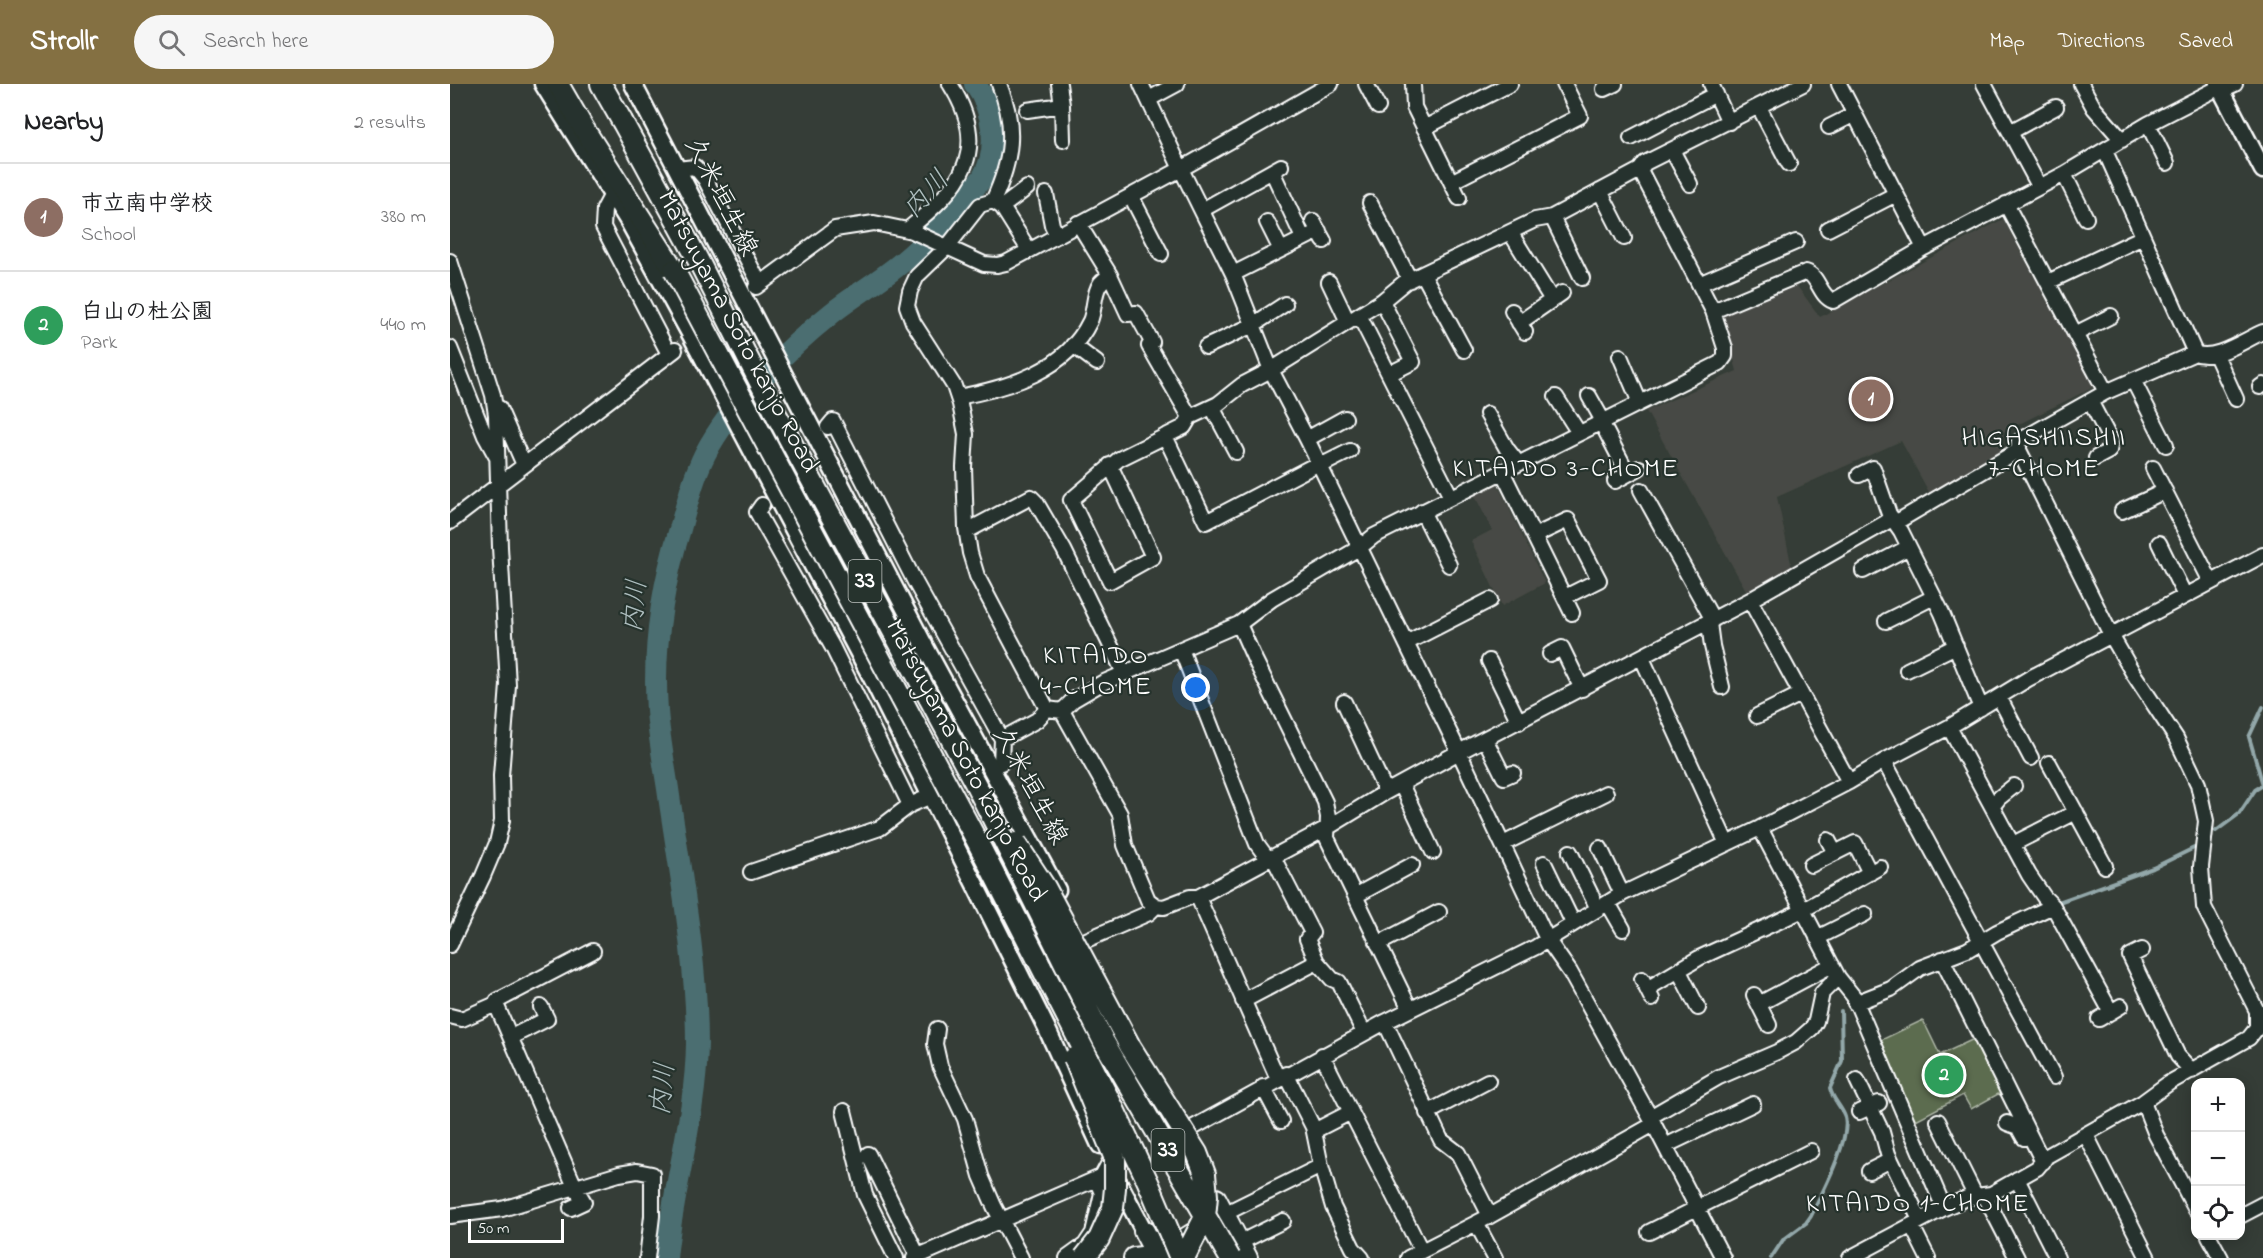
<!DOCTYPE html>
<meta charset="utf-8">
<style>
:root{--surface:#fff;--page:#f6f6f6;--text:#202124;--muted:#757577;--line:#e0e0e0;--accent:#847042}
body{margin:0;font-family:"Indie Flower","Klee One",sans-serif;background:var(--page);color:var(--text)}
.controls{position:absolute;right:18px;bottom:18px;display:grid;overflow:hidden;border-radius:12px;box-shadow:0 3px 15px #0003}
.controls button{width:54px;height:54px;display:grid;place-items:center;padding:0;border:0;border-bottom:2px solid var(--line);background:var(--surface);color:var(--text);font:30px sans-serif}
.scale{position:absolute;left:18px;bottom:15px;width:96px;box-sizing:border-box;padding-left:6px;border:3px solid #fff;border-top:0;font-size:16px;line-height:21px;white-space:nowrap;color:#fff;-webkit-text-stroke:4px #26332d;paint-order:stroke}
.you{position:absolute;left:746px;top:604px;width:21px;height:21px;margin:-15px;border:4px solid #fff;border-radius:50%;background:#1a73e8;box-shadow:0 0 0 9px #1a73e833}
.badge{display:grid;place-items:center;width:39px;height:39px;border-radius:50%;background:var(--accent);color:#fff;font-size:20px;font-weight:700}
.pin{position:absolute;translate:-50% -50%;border:3px solid #fff;box-shadow:0 2px 6px #0006}
.list{margin:0;padding:0;list-style:none}
h2{display:flex;justify-content:space-between;align-items:center;height:78px;margin:0;padding:0 24px;font-size:26px}
h2 small{font-size:20px;font-weight:400;color:var(--muted)}
.list li{display:grid;grid-template-columns:39px 1fr auto;gap:18px;align-items:center;box-sizing:border-box;height:108px;padding:0 24px;border-top:2px solid var(--line)}
.list b{display:block;font-size:22px;white-space:nowrap}
.list p{margin:0;font-size:20px;white-space:nowrap;color:var(--muted)}
.list em{font-size:20px;font-style:normal;color:var(--muted)}
.icon{flex:none;width:33px;height:33px;fill:none;stroke:currentColor;stroke-width:2;stroke-linecap:round;stroke-linejoin:round}
.map{position:relative;flex:none;width:1813px;height:1174px;overflow:hidden}
header{display:flex;align-items:center;gap:36px;box-sizing:border-box;height:84px;padding:0 30px;background:var(--accent);color:#fff}
header strong{font-size:28px}
nav{display:flex;gap:33px;margin-inline-start:auto;font-size:21px}
.search{width:420px;height:54px;background:var(--page);display:flex;align-items:center;gap:15px;box-sizing:border-box;padding:0 21px;border-radius:33px;color:var(--muted);font-size:22px}
main{display:flex}
aside{flex:1;background:var(--surface)}
.map>svg:first-child{display:block}
.built{fill:#474a44}
.green{fill:#5c6c4f;stroke:#aeb6a7;stroke-width:1.5}
.lines{fill:none;stroke-linecap:round;stroke-linejoin:round}
.stream{stroke:#93a8aa;stroke-width:4}
.river{stroke:#4b6e71;stroke-width:22}
.minor-tunnel{stroke:#49504b;stroke-width:14;stroke-dasharray:14 7;stroke-linecap:butt}
.minor-casing{stroke:#fff;stroke-width:18}
.major-casing{stroke:#fff;stroke-width:21}
.highway-casing{stroke:#fff;stroke-width:24}
.minor{stroke:#26332d;stroke-width:14}
.major{stroke:#26332d;stroke-width:16}
.highway{stroke:#26332d;stroke-width:20}
.highway-bridge-casing{stroke:#fff;stroke-width:24;stroke-linecap:butt}
.highway-bridge{stroke:#26332d;stroke-width:20}
.labels{text-anchor:middle;dominant-baseline:central;stroke-width:4.5;stroke-linejoin:round;paint-order:stroke}
.shield{fill:#26332d;stroke:#bec2c0;stroke-width:1.5}
.shield-label{font-size:24px;font-weight:bold;fill:#fff}
.street-label{font-size:26px;fill:#fff;stroke:#26332d}
.water-label{font-size:27px;font-style:italic;fill:#aebebf;stroke:#26332d}
.neighbourhood-label{font-size:27px;letter-spacing:1.5px;fill:#fff;stroke:#26332d}
</style>
<header>
<strong>Strollr</strong>
<div class="search"><svg class="icon" aria-label="search" viewBox="0 0 24 24"><circle cx="10" cy="10" r="6"/><path d="M15 15l6 6"/></svg>Search here</div>
<nav><a>Map</a><a>Directions</a><a>Saved</a></nav>
</header>
<main>
<aside>
<h2>Nearby<small>2 results</small></h2>
<ul class="list">
<li><span class="badge" style="background:#8d6e63">1</span><div><b>市立南中学校</b><p>School</p></div><em>380 m</em></li>
<li><span class="badge" style="background:#2e9e5b">2</span><div><b>白山の杜公園</b><p>Park</p></div><em>440 m</em></li>
</ul>
</aside>
<div class="map">
<svg width="1813" height="1174" viewBox="0 0 1813 1174">
<rect width="100%" height="100%" fill="#353d37"/>
<filter id="ink" filterUnits="userSpaceOnUse"><feTurbulence type="fractalNoise" baseFrequency=".0167" numOctaves="2"/><feDisplacementMap in="SourceGraphic" scale="12" xChannelSelector="R" yChannelSelector="G"/><feConvolveMatrix kernelMatrix="1 2 1 2 8 2 1 2 1" color-interpolation-filters="sRGB"/></filter>
<g filter="url(#ink)">
<path class="built" d="M 1553,135 L 1644,303 L 1553,348 L 1554,368 L 1480,410 L 1451,357 L 1327,413 L 1342,484 L 1297,508 L 1196,327 L 1287,287 L 1271,229 L 1344,198 L 1370,233 Z
M 1045,395 L 1095,499 L 1052,522 L 1021,457 L 1042,446 L 1022,406 Z"/>
<path class="green" d="M 1473,936 L 1490,971 L 1526,954 L 1556,1013 L 1548,1010 L 1521,1025 L 1513,1011 L 1464,1037 L 1427,958 Z"/>
<g class="lines">
<path class="stream" d="M 1813,623 L 1799,653 L 1813,701
M 1766,747 L 1789,730 L 1805,706 L 1813,701
M 1606,819 L 1703,784 L 1744,764
M 1321,1174 L 1333,1156 L 1356,1139 L 1361,1132 C 1371,1111 1401,1055 1395,1033 C 1392,1023 1382,1015 1380,1004 L 1392,977 L 1391,927"/>
<path class="river" d="M 216,1174 C 223,1102 246,1032 247,960 C 247,874 230,789 218,705 C 214,679 209,653 207,627 C 203,566 212,503 230,445 C 237,420 243,394 255,370 C 281,320 338,264 382,229 C 406,210 433,195 456,175 C 476,158 494,138 511,118 C 518,110 527,102 533,93 C 550,65 543,25 525,0"/>
<path class="minor-tunnel" d="M 225,266 L 300,208
M 331,399 L 373,349"/>
<defs>
<path id="minor" d="M 609,0 L 612,21 L 613,56
M 691,0 L 731,85 L 783,190 L 821,286 L 857,355 L 1009,668 L 1097,855 L 1120,888 L 1200,1033 L 1273,1174
M 916,0 L 928,23
M 963,0 L 964,23 L 1009,114
M 1261,0 L 1279,38
M 1389,0 L 1474,164
M 1534,0 L 1589,102
M 1631,0 L 1644,24 L 1672,56
M 1154,5 L 1165,0
M 1772,6 L 1785,0
M 699,15 L 727,0
M 1309,23 L 1339,80
M 577,26 L 612,21
M 1698,40 L 1717,79
M 1379,43 L 1405,30
M 974,44 L 1060,0
M 1560,48 L 1606,23
M 1181,54 L 1266,10
M 1222,66 L 1240,100
M 1655,67 L 1745,269
M 227,85 L 245,83 L 255,95 L 310,200
M 822,87 L 853,154
M 1614,90 L 1636,134
M 1001,98 L 1130,32 L 1114,0
M 1150,107 L 1174,154
M 596,110 L 602,141 L 607,151
M 161,112 L 154,125 L 153,143 L 219,270
M 681,112 L 711,170
M 543,117 C 562,76 567,43 549,0
M 920,119 L 960,196
M 1556,120 L 1656,308 L 1569,357 L 1569,366 L 1661,551 L 1683,589 L 1726,654 L 1748,700 L 1756,737 L 1751,783 L 1754,823 L 1807,927 L 1807,944 L 1799,954 L 1719,999 L 1693,1018 L 1706,1051 L 1746,1126
M 552,123 L 577,104
M 752,126 L 831,82
M 1102,133 L 1132,194
M 863,137 L 874,157
M 817,138 L 831,166
M 628,139 L 660,191 L 678,230 L 686,229 L 702,258 L 699,262 L 740,333
M 1378,145 L 1446,110
M 457,146 C 511,103 542,66 500,0
M 1060,148 L 1102,216
M 579,166 L 552,123 L 543,117 L 530,121 L 497,163 L 467,192 L 460,207 L 457,222 L 463,238 L 504,302 L 510,320 L 516,350 L 514,383 L 516,444 L 520,469 L 527,492 L 597,625
M 0,177 L 43,311 L 46,331 L 50,463 L 58,601 L 51,692 L 52,737 L 47,759 L 33,792 L 0,861
M 783,190 L 869,147
M 973,190 L 1014,266
M 879,198 L 898,238
M 1598,198 L 1693,153
M 1249,200 L 1346,158
M 306,203 L 385,145 L 424,139 L 462,147 L 534,180 L 547,181 L 556,179 L 731,85 L 881,0
M 932,217 L 963,278 L 939,290
M 1062,227 L 1075,248
M 1263,227 L 1356,188 C 1369,192 1369,212 1383,217 L 1474,164 L 1614,90 L 1698,40 L 1770,3
M 909,231 L 1001,413
M 1069,239 L 1112,209
M 1625,250 L 1661,232
M 623,261 L 647,279
M 756,263 L 803,241 L 835,220
M 0,264 L 35,352 L 46,372
M 1766,271 L 1786,315
M 1170,272 L 1190,319
M 1683,296 L 1716,361
M 1810,303 L 1813,301
M 1656,308 L 1745,269 C 1764,278 1794,256 1813,248
M 1139,312 L 1153,337
M 508,313 C 558,304 616,287 640,237 C 645,226 643,210 650,200 C 652,197 657,194 660,191
M 1106,313 L 1129,349
M 1640,317 L 1661,357 L 1659,367 L 1646,374
M 762,323 L 786,368
M 49,324 L 74,381
M 1037,330 L 1057,365 L 1068,379
M 1151,338 L 1178,390
M 378,343 L 383,337 L 465,498 L 552,655
M 715,352 L 756,438 L 869,379
M 857,355 L 895,334
M 660,381 L 703,473 L 660,497 L 621,416 L 669,375 L 734,343 L 740,333 L 768,320 L 792,301 L 821,286 L 932,217 L 955,198 L 1085,136 L 1102,133 L 1190,86
M 870,382 L 900,367
M 1703,384 L 1761,498
M 1052,387 L 1122,529
M 1409,391 L 1423,384 L 1439,430 L 1451,447 L 1492,529 L 1531,624
M 1165,397 L 1189,384
M 1191,406 L 1263,536
M 312,421 L 307,428 L 383,564 L 460,721
M 972,427 L 999,481
M 1672,427 L 1715,407
M 0,438 L 225,266
M 1445,439 L 1569,366
M 517,447 L 581,413 L 586,418 L 614,466 L 674,589
M 1084,452 L 1118,436 L 1149,496 L 1115,513
M 1709,459 L 1735,512
M 1413,487 L 1459,463
M 1300,516 L 1442,435
M 1436,537 L 1484,513
M 1259,539 L 1262,562 L 1272,603
M 789,540 L 805,576 L 875,718 L 878,733 L 877,754 L 960,925
M 956,559 L 1040,516
M 731,565 L 807,760 L 818,775
M 1100,570 L 1112,564 L 1132,605
M 1192,574 L 1277,760
M 1039,577 L 1069,638
M 1457,586 L 1506,562
M 1549,613 L 1581,674
M 894,618 L 936,708
M 612,627 L 670,730 L 675,761 L 698,816 L 706,822 L 714,823 L 740,813 L 748,813 L 828,995
M 1307,632 L 1351,610
M 1499,643 L 1579,791 L 1594,813 L 1603,822 L 1661,928
M 1035,655 L 1054,693 L 1063,689
M 1434,677 L 1604,993
M 1599,679 L 1655,782
M 540,682 L 551,679 L 552,655 L 587,636 L 597,625 L 612,627 L 623,616 L 652,599 L 789,540 L 822,515 L 909,464 L 924,452 L 1270,279 L 1275,272 L 1275,264 L 1263,227 L 1190,86 L 1195,79 L 1353,0
M 951,700 L 983,768
M 1542,723 L 1549,714 L 1564,702
M 1310,744 L 1388,893 L 1404,913 L 1494,1124
M 1378,756 L 1385,769 L 1405,759 L 1420,789
M 1053,760 L 1156,709
M 1563,760 L 1626,728
M 1150,764 L 1172,810
M 1120,768 L 1148,825
M 823,773 L 862,849 L 857,855 L 867,878
M 1094,779 L 1123,839
M 1361,781 L 1385,769
M 301,788 L 430,744 L 460,721 L 481,712
M 905,812 L 962,781
M 748,813 L 877,744 L 936,708 L 1009,668 L 1300,516 L 1399,698
M 1158,819 L 1173,845
M 1367,854 L 1415,830
M 634,857 L 699,829 L 706,822
M 928,860 L 989,828
M 1692,866 L 1680,872 L 1728,972 L 1742,987
M 1492,875 L 1593,1078
M 1229,887 L 1248,924
M 1192,895 L 1202,915
M 1197,905 L 1249,874 L 1353,826 L 1430,783
M 1304,911 L 1319,941
M 793,917 L 867,878 L 882,895 L 889,898 L 914,949
M 1405,919 L 1441,905 L 1470,884 L 1517,866 L 1547,848 L 1603,822
M 46,920 L 47,917 L 143,867
M 1309,920 L 1382,881
M 0,932 L 12,935 L 46,920 L 125,1103 L 134,1118 L 121,1124
M 1649,935 L 1671,922
M 935,938 L 991,1056 L 1008,1069 L 1040,1132
M 487,945 L 485,960 L 490,982 L 515,1035 L 531,1092 L 544,1122 L 571,1174
M 61,953 L 97,935 L 91,923
M 872,971 L 971,1166
M 836,990 L 863,1043 L 871,1082 L 883,1123 L 903,1164 L 912,1174
M 1407,996 L 1432,1048 L 1438,1070 L 1470,1136
M 813,1003 L 831,1037
M 394,1027 L 415,1111 L 446,1174
M 1409,1028 L 1429,1019
M 977,1029 L 1038,997
M 1200,1033 L 1269,993 L 1327,968 L 1346,958 L 1362,944 L 1366,937 L 1372,909 L 1388,893
M 1488,1037 L 1526,1113
M 1557,1039 L 1568,1043 L 1574,1054
M 864,1047 L 901,1028
M 735,1048 L 935,938 L 1086,863 L 1172,810 L 1310,744 L 1399,698 L 1434,677 L 1499,643 L 1578,595 L 1813,471
M 1636,1051 L 1698,1174
M 1215,1062 L 1303,1020
M 418,1070 L 468,1172
M 1419,1087 L 1441,1076
M 1567,1095 L 1607,1174
M 1535,1112 L 1567,1174
M 774,1130 L 871,1082
M 0,1132 L 52,1125 L 169,1090 L 187,1087 L 202,1090 L 202,1132 L 197,1174
M 1790,1132 L 1813,1120
M 1026,1139 L 1045,1174
M 1462,1142 L 1478,1174
M 1199,1148 L 1361,1067
M 1759,1152 L 1771,1174
M 789,1159 L 833,1137
M 464,1174 L 646,1095
M 617,1174 L 635,1161 L 643,1149 L 652,1109 L 646,1095 L 652,1092 L 659,1079
M 958,1174 L 1040,1132 L 1204,1040
M 1400,1174 L 1494,1124 L 1519,1113 L 1541,1110 L 1587,1084 L 1597,1072 L 1693,1018"/>
<path id="major" d="M 93,0 L 179,138 L 242,253 L 421,592 L 596,943 L 650,1061
M 183,0 L 474,561 L 607,806
M 1768,0 L 1813,86
M 664,1090 L 694,1147"/>
<path id="highway" d="M 108,0 L 134,45 L 224,186
M 151,0 L 172,37
M 766,1115 L 797,1174
M 694,1147 L 708,1174
M 684,1174 L 707,1171
M 705,1174 L 774,1130"/>
</defs>
<use href="#minor" class="minor-casing"/>
<use href="#major" class="major-casing"/>
<use href="#highway" class="highway-casing"/>
<use href="#minor" class="minor"/>
<use href="#major" class="major"/>
<use href="#highway" class="highway"/>
<defs>
<path id="highway-bridge" d="M 172,37 L 247,174 L 327,332 L 526,701 L 654,958 L 780,1174
M 224,186 L 527,757 L 662,1021 L 698,1098 L 730,1174
M 566,759 L 595,803 L 680,962 L 747,1069 L 755,1090 L 757,1112 L 755,1133 L 734,1174
M 624,974 L 665,1075 L 665,1104 L 663,1124 L 649,1155 L 634,1174"/>
</defs>
<use href="#highway-bridge" class="highway-bridge-casing"/>
<use href="#highway-bridge" class="highway-bridge"/>
</g>
</g>
<g class="labels">
<g class="shield">
<rect x="398.5" y="476" width="33" height="42" rx="4.5"/>
<rect x="701.5" y="1045" width="33" height="42" rx="4.5"/>
</g>
<g class="shield-label">
<text x="415" y="497">33</text>
<text x="718" y="1066">33</text>
</g>
<g class="street-label">
<text transform="translate(270 113) rotate(63)">久米垣生線</text>
<text transform="translate(287 248) rotate(62)">Matsuyama Soto kanjo Road</text>
<text transform="translate(515 677) rotate(62)">Matsuyama Soto kanjo Road</text>
<text transform="translate(579 702) rotate(62)">久米垣生線</text>
</g>
<g class="water-label">
<text transform="translate(477 111) rotate(-47)">内川</text>
<text transform="translate(186 522) rotate(-84)">内川</text>
<text transform="translate(214 1005) rotate(-84)">内川</text>
</g>
<g class="neighbourhood-label">
<text x="1594" y="354">HIGASHIISHII<tspan x="1594" dy="31">7-CHOME</tspan></text>
<text x="1116" y="385">KITAIDO 3-CHOME</text>
<text x="646" y="572">KITAIDO<tspan x="646" dy="31">4-CHOME</tspan></text>
<text x="1468" y="1120">KITAIDO 1-CHOME</text>
</g>
</g>
</svg>
<div class="controls">
<button>+</button>
<button>−</button>
<button><svg class="icon" aria-label="locate" viewBox="0 0 24 24"><circle cx="12" cy="12" r="6"/><path d="M12 2v4M12 18v4M2 12h4M18 12h4"/></svg></button>
</div>
<div class="scale">50 m</div>
<div class="you"></div>
<div class="pin badge" style="left:1421px;top:315px;background:#8d6e63">1</div>
<div class="pin badge" style="left:1494px;top:991px;background:#2e9e5b">2</div>
</div>
</main>
